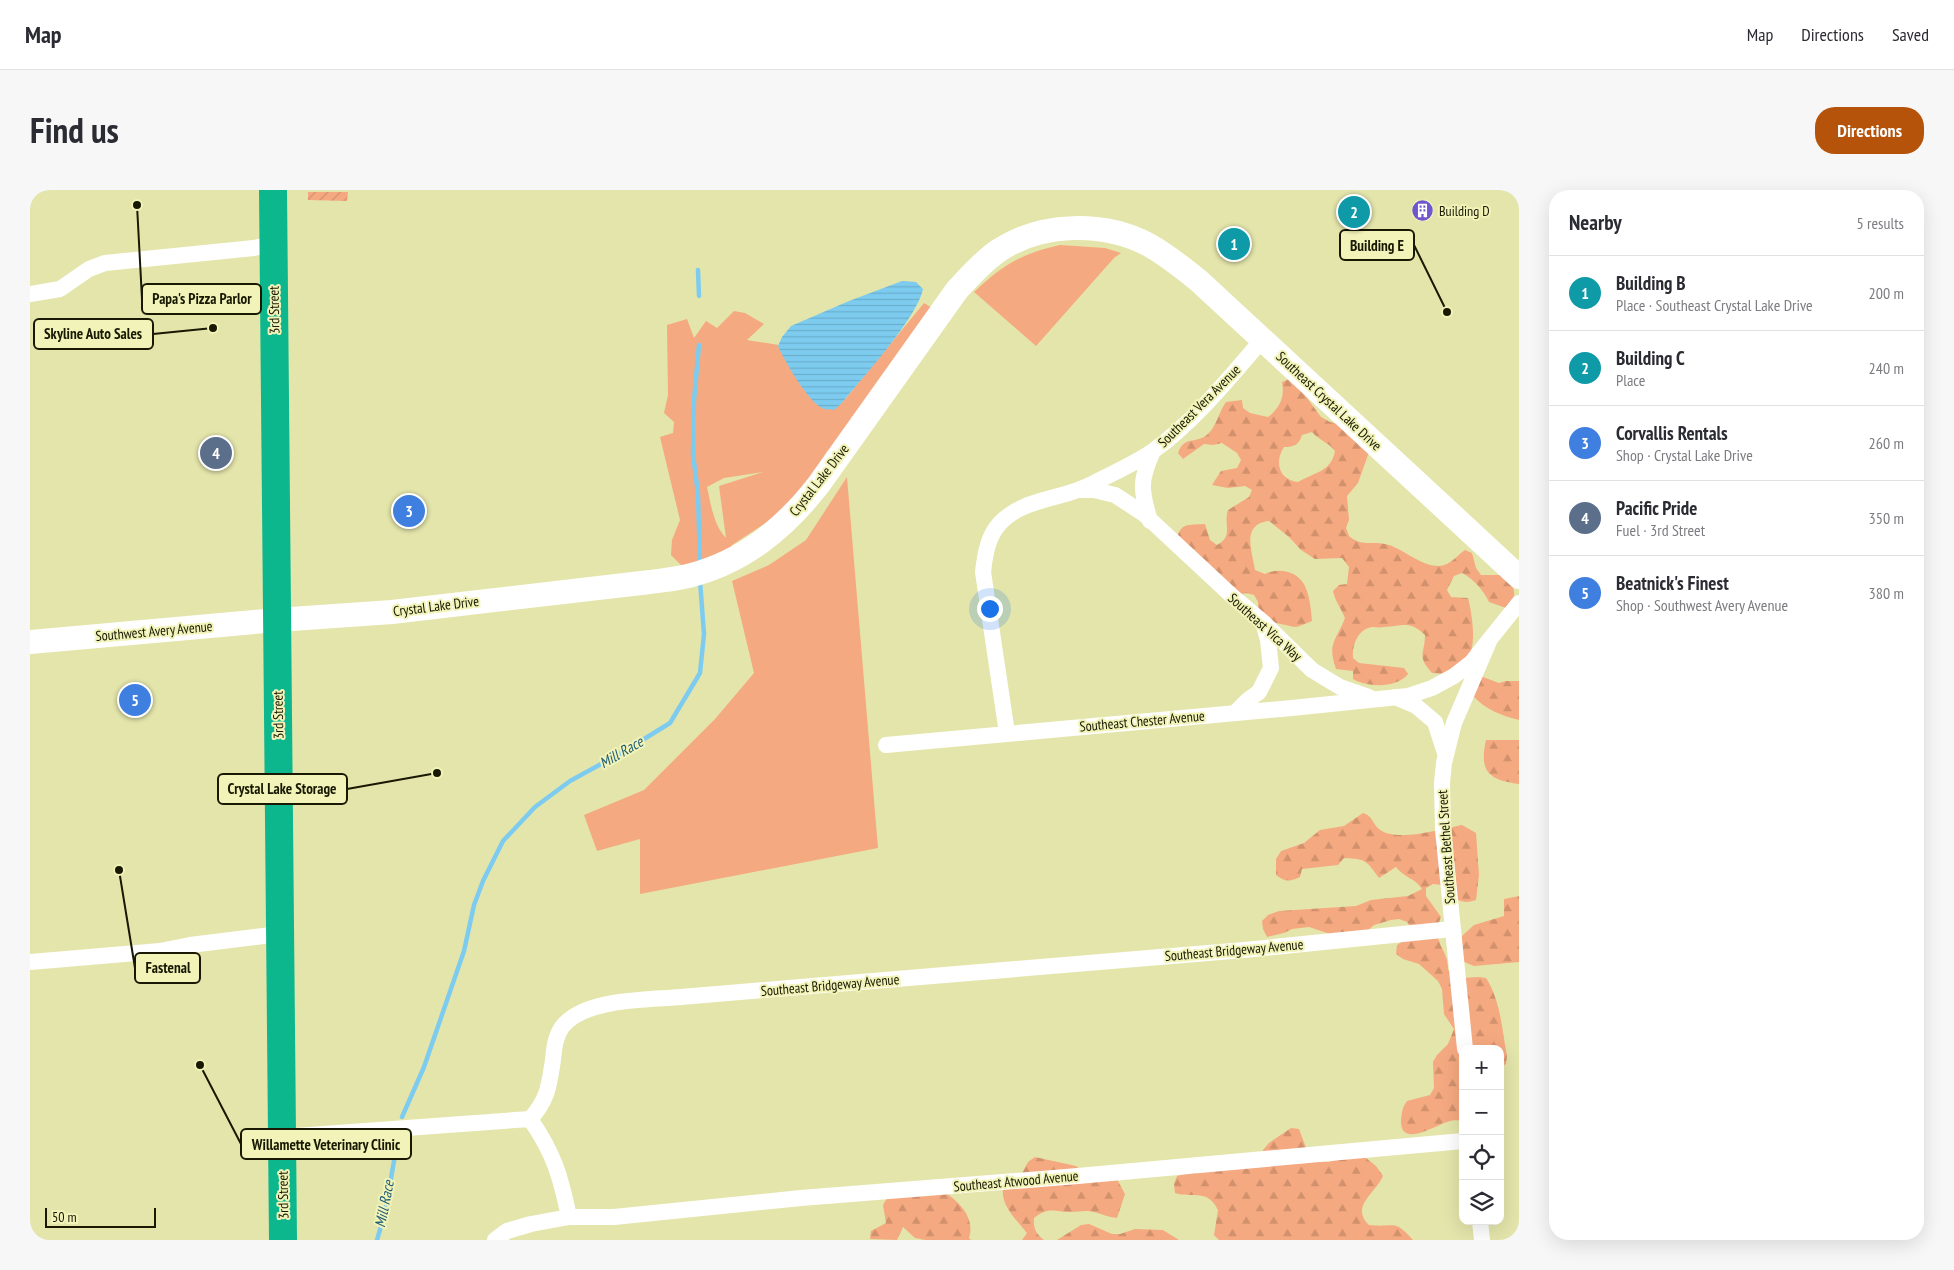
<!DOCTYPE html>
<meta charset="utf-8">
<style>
:root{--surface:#fff;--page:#f7f7f7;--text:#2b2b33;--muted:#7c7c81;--line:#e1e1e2;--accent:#b45309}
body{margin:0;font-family:"PT Sans Narrow",sans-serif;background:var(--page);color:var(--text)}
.controls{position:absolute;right:15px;bottom:15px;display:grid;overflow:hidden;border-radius:10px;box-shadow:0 5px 20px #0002}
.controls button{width:45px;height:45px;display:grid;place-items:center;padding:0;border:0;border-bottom:1px solid var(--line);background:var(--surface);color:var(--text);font:25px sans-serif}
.scale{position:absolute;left:15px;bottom:12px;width:111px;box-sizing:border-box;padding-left:5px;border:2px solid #181803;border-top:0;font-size:14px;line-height:18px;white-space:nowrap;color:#181803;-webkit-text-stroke:4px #f1f3b8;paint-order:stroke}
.you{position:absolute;left:959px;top:418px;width:18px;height:18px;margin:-12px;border:4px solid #fff;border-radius:50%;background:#1a73e8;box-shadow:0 0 0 8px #1a73e833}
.badge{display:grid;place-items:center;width:32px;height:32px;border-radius:50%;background:var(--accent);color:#fff;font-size:16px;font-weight:700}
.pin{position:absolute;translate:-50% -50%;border:2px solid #fff;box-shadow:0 1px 5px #0006}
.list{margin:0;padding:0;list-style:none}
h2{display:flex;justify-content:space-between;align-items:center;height:65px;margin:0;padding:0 20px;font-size:21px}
h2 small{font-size:16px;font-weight:400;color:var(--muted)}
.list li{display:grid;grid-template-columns:32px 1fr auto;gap:15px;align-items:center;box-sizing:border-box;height:75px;padding:0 20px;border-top:1px solid var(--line)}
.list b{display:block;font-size:19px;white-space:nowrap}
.list p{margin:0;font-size:16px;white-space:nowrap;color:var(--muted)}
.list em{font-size:16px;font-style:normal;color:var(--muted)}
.icon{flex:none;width:28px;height:28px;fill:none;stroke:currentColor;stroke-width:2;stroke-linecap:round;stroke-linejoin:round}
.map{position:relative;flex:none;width:1489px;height:1050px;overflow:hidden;border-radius:20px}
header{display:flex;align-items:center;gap:30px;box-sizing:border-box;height:70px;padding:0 25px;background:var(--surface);border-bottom:1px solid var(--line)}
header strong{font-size:24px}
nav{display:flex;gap:28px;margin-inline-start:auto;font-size:18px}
.intro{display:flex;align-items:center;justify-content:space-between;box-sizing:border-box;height:120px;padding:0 30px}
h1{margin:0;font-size:35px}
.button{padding:12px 22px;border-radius:20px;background:var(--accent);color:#fff;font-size:18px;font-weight:700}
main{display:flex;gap:30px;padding:0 30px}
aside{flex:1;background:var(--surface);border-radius:20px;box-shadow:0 5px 20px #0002}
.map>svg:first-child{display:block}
.grass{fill:#f5a980;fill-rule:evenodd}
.forest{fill:url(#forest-firs);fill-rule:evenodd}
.garden{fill:url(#garden-furrows)}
.water{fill:url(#water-rules)}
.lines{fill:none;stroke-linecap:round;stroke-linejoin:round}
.stream{stroke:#7dccf0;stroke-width:4.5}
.street{stroke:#fff;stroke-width:16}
.secondary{stroke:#fff;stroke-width:24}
.highway{stroke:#0cb78d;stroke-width:28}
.labels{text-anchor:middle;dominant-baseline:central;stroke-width:4;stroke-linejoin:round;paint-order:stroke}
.poi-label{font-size:14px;fill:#181803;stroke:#f1f3b8;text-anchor:start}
.street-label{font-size:14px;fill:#181803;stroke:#f1f3b8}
.water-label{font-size:15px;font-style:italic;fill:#1e5c75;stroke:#f1f3b8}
.leader{fill:none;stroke:#181803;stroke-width:2}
.callout-dot{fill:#181803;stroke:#f1f3b8;stroke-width:2}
.callout{fill:#f1f3b8;stroke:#181803;stroke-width:2}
.callout-label{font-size:15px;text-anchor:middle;font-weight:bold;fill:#181803}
</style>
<header>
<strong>Map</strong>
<nav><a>Map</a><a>Directions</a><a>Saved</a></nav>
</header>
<div class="intro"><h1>Find us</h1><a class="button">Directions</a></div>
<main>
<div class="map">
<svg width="1489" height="1050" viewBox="0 0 1489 1050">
<defs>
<pattern id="forest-firs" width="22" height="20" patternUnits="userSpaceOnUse" patternTransform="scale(1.25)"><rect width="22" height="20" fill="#f5a980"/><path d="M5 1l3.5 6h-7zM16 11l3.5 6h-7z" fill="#d1916d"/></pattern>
<pattern id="garden-furrows" width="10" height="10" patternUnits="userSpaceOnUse" patternTransform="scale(1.25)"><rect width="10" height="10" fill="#f5a980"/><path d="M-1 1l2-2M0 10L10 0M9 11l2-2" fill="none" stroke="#d1916d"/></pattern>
<pattern id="water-rules" width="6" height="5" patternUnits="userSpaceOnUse" patternTransform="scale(1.25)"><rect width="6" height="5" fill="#7dccf0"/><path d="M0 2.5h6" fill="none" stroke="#6baecc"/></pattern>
</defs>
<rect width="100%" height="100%" fill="#e4e5ab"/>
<path class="grass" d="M 1030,55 L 1075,58 L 1091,63 L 1084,68 L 1006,156 L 944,102 C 973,75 990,64 1030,55 Z
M 894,113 L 907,121 L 845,224 L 821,227 L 829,244 L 820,258 L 798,260 L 775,298 L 752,322 L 702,355 L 694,368 L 655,379 L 641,365 L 642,350 L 650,330 L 630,247 L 643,243 L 644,232 L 634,223 L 638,205 L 637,135 L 657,129 L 664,148 L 676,131 L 687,138 L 704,121 L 715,123 L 734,134 L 717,150 L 755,156 L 812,213 ZM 733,282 L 689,296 L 696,348 C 683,334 681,314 677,297 L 694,288 Z
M 817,287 L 848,658 L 610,704 L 610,649 L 567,661 L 554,625 L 614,600 L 685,529 L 724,483 L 702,391 L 739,375 L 776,350 Z"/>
<path class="forest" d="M 1259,189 L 1266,193 L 1291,227 L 1300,232 L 1319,237 L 1339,262 L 1328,293 L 1317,306 L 1319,330 L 1316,338 L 1319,346 C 1332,357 1340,351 1355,354 C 1372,357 1389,376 1409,376 C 1419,376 1428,365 1435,360 L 1442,363 L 1446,378 L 1451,385 L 1475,385 C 1485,397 1489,407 1476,418 L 1459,412 C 1453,400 1444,389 1432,383 L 1424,386 L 1417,400 L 1421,407 L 1438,408 C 1442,424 1447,454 1438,468 C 1434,474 1425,479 1420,484 L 1402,483 C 1386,465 1395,464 1395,445 C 1379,430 1374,436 1354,437 C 1350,438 1346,437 1342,437 C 1328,439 1322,455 1323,468 L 1329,473 L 1374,478 L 1378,484 C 1367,498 1339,498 1323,489 L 1323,481 L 1306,479 C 1297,453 1306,451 1315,428 C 1311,418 1305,411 1303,401 L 1309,395 L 1317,394 L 1319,377 L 1312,368 L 1285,369 L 1271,360 L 1259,347 L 1239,331 C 1211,334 1222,361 1225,380 L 1235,384 C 1249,377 1268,381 1275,396 C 1280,407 1281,420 1282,431 C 1277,433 1270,436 1266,437 C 1261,437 1234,430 1229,428 L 1228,412 L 1224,405 L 1216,403 L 1208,406 L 1145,356 C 1150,333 1153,335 1175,334 L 1180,350 L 1187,355 C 1204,346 1193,335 1198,320 L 1219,307 L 1222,300 L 1215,296 L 1198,298 L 1182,295 L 1191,281 L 1207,278 L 1211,270 L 1207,263 L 1192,253 L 1183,255 L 1174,254 L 1153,269 L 1148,263 C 1154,247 1162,253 1174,247 C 1186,240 1188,223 1196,212 L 1212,210 L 1213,218 L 1220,223 L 1238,227 C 1250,218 1255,207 1252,192 ZM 1282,242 C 1289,250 1298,252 1305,261 C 1301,282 1285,282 1268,292 C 1249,290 1244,272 1254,257 C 1264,257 1269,255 1272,245 Z
M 1453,487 L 1469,493 L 1476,491 L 1489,491 L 1489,530 C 1472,526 1455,519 1443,506 L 1444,489 Z
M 1456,550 L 1489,550 L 1489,594 C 1458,590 1449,581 1456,550 Z
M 1333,623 C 1344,627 1341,632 1349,639 C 1365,653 1412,639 1432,635 L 1446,643 L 1449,685 L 1446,710 C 1429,716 1423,707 1412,695 L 1403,694 L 1396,698 L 1396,706 L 1411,727 C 1400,754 1419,758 1418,780 L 1432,788 L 1449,787 L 1456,788 C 1471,811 1472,841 1477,866 L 1476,874 L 1470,878 L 1470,859 L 1433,859 L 1433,931 C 1427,930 1422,930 1417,932 C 1406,935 1370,959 1371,930 C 1372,922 1372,918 1377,911 L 1400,905 L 1404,898 L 1403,872 L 1407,865 L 1418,854 L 1424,839 L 1414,824 L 1412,799 L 1408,791 L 1389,774 L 1373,769 L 1366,764 L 1367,755 L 1380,746 L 1382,739 L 1377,732 L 1369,729 L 1361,730 L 1344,735 L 1337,741 L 1303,745 L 1279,737 L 1262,739 L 1254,743 L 1237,747 L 1233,739 L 1232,731 L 1238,725 L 1249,721 L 1326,716 L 1341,710 L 1378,706 L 1392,699 C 1385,688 1373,687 1366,677 L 1349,688 C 1336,670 1336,669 1314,668 L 1308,675 L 1272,679 L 1270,687 C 1260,692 1255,692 1246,685 L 1246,669 L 1251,661 L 1274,653 L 1290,640 L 1314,636 Z
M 1489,706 L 1489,772 L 1444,776 L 1427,769 L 1432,746 L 1444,735 L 1474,726 L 1474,709 Z
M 1261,938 L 1269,939 L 1281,971 L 1299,972 L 1322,964 L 1331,964 L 1346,976 L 1353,986 C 1345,1004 1320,1016 1339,1035 C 1364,1038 1364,1028 1383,1050 L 1189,1050 L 1184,1045 L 1188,1020 C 1177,998 1165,1009 1145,1003 L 1144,994 L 1147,986 L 1228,966 L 1239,953 Z
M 1005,967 L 1046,976 L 1059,986 L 1082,985 L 1088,991 L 1095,1004 L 1087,1028 C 1078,1027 1072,1024 1064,1022 C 1057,1020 1048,1022 1040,1022 C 1025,1022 1019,1016 1004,1028 C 1003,1038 1006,1044 1014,1050 L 992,1050 L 997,1043 C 985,1028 968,1013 974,994 L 990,987 L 998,972 Z
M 917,1004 C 932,1014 945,1030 939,1048 L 941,1050 L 895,1050 L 885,1048 L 873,1037 L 867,1050 L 840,1049 L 841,1041 L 856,1033 L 853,1015 L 857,1008 Z
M 1059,1034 L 1082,1044 L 1090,1044 L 1105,1039 L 1133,1040 L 1149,1050 L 1027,1050 L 1051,1035 Z"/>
<path class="garden" d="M 278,2 L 318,2 L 317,11 L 278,10 Z"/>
<path class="water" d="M 872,91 L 886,92 L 893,99 C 887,128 833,187 812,213 L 804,220 C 800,219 795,220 792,218 C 777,210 755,172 748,156 L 752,147 L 761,136 L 819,111 Z"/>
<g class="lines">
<path class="stream" d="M 668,80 L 669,106
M 669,155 L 664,210 L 663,264 L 668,304 L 670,375
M 372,927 L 394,877 L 434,761 L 444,715 L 453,691 L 473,651 L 505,617 L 540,591 L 593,562 L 640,533 L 670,483 L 674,444 L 670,391
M 347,1050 L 355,1023 L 368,948"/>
<path class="street" d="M 0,104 L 30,99 L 59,79 L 75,73 L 224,58 L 243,54
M 1050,300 L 1064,300 L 1085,305 L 1114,324 L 1201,405 L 1233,432 L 1282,480 L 1310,497 L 1339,507
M 1120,331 C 1111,301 1109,291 1123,261
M 1365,507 L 1386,516 L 1405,532 L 1415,563
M 1205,523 L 1218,510 L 1229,502 L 1241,478 L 1238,450 L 1233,432
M 977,543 L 953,382 C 955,364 958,346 970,333 C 995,307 1034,310 1064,293 C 1083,283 1106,273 1123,261 C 1164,232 1200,187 1232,150
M 856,555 L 1262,518 L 1378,506 L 1402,498 L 1424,486 L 1442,472 L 1460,449
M 0,772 L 130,761 L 160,755 L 250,744
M 1435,859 L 1413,640 L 1412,593 L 1414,573 L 1424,533 L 1460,449 L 1489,413
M 500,929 C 524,963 531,988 539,1027
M 252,947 L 500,929 C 518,910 519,895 523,870 C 524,859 525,847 532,837 C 554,808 618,810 651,807 L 1214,760 L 1422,739
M 1450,1031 L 1452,1050
M 465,1050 L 477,1041 L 501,1034 L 539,1027 L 584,1027 L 771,1008 L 1048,986 L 1433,951"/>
<path class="secondary" d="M 0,452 L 247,430 L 362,422 L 620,392 C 633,390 646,389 658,386 C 714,372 755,338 789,294 L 927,100 C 940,86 952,72 968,61 C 1011,32 1074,31 1119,55 C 1137,65 1153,78 1169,91 L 1489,387"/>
<path class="highway" d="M 243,0 L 253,1050"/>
</g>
<defs>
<symbol id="building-disc" viewBox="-11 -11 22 22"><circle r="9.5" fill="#6f55ce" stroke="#f1f3b8"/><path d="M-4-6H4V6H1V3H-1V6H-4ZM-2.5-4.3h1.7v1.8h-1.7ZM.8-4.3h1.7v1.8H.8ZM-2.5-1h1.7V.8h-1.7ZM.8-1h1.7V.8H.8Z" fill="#fff"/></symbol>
</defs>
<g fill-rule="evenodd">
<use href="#building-disc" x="1380" y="8" width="25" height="25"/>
</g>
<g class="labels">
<g class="poi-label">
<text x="1409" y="21">Building D</text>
</g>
<g class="street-label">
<text transform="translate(244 120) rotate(-91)">3rd Street</text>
<text transform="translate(1299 211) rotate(43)">Southeast Crystal Lake Drive</text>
<text transform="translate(1169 216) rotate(-45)">Southeast Vera Avenue</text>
<text transform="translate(789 290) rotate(-52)">Crystal Lake Drive</text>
<text transform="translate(406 416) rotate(-7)">Crystal Lake Drive</text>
<text transform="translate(1235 437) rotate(42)">Southeast Vica Way</text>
<text transform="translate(124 441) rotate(-5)">Southwest Avery Avenue</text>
<text transform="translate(248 525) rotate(-91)">3rd Street</text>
<text transform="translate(1112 531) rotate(-5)">Southeast Chester Avenue</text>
<text transform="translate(1416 657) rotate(-94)">Southeast Bethel Street</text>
<text transform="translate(1204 760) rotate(-5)">Southeast Bridgeway Avenue</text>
<text transform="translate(800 795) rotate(-5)">Southeast Bridgeway Avenue</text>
<text transform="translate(986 991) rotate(-5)">Southeast Atwood Avenue</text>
<text transform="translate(253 1005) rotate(-91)">3rd Street</text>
</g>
<g class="water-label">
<text transform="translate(591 562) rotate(-30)">Mill Race</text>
<text transform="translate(354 1014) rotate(-79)">Mill Race</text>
</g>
</g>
<path class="leader" d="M1417 122L1384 55M107 15L112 109M183 138L123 144M407 583L317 599M89 680L105 778M170 875L211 954"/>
<g class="callout-dot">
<circle cx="1417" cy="122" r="5"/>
<circle cx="107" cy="15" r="5"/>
<circle cx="183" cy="138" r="5"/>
<circle cx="407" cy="583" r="5"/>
<circle cx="89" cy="680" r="5"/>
<circle cx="170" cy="875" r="5"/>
</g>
<g class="callout">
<rect x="1310" y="40" width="74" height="30" rx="5"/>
<rect x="112" y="94" width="119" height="30" rx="5"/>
<rect x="4" y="129" width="119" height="30" rx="5"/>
<rect x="188" y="584" width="129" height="30" rx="5"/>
<rect x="105" y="763" width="65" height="30" rx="5"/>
<rect x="211" y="939" width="170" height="30" rx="5"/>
</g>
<g class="callout-label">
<text x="1347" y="61">Building E</text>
<text x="172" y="114">Papa's Pizza Parlor</text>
<text x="63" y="149">Skyline Auto Sales</text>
<text x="252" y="604">Crystal Lake Storage</text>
<text x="138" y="783">Fastenal</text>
<text x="296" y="960">Willamette Veterinary Clinic</text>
</g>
</svg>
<div class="controls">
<button>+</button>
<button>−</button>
<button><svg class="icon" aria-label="locate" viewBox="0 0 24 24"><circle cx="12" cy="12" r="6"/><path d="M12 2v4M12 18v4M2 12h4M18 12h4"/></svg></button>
<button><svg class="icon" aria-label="layers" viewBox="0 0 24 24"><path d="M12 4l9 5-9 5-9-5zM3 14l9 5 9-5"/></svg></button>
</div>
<div class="scale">50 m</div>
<div class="you"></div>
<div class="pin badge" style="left:1204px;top:54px;background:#0f9aa8">1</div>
<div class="pin badge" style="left:1324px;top:22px;background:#0f9aa8">2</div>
<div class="pin badge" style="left:379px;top:321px;background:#3f7fe0">3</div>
<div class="pin badge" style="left:186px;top:263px;background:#5c6f8a">4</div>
<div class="pin badge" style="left:105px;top:510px;background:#3f7fe0">5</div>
</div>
<aside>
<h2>Nearby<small>5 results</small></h2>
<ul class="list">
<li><span class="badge" style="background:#0f9aa8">1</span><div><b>Building B</b><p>Place · Southeast Crystal Lake Drive</p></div><em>200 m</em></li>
<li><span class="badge" style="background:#0f9aa8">2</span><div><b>Building C</b><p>Place</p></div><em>240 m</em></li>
<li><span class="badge" style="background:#3f7fe0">3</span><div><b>Corvallis Rentals</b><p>Shop · Crystal Lake Drive</p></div><em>260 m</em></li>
<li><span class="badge" style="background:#5c6f8a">4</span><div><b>Pacific Pride</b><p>Fuel · 3rd Street</p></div><em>350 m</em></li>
<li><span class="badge" style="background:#3f7fe0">5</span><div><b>Beatnick's Finest</b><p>Shop · Southwest Avery Avenue</p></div><em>380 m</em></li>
</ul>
</aside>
</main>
